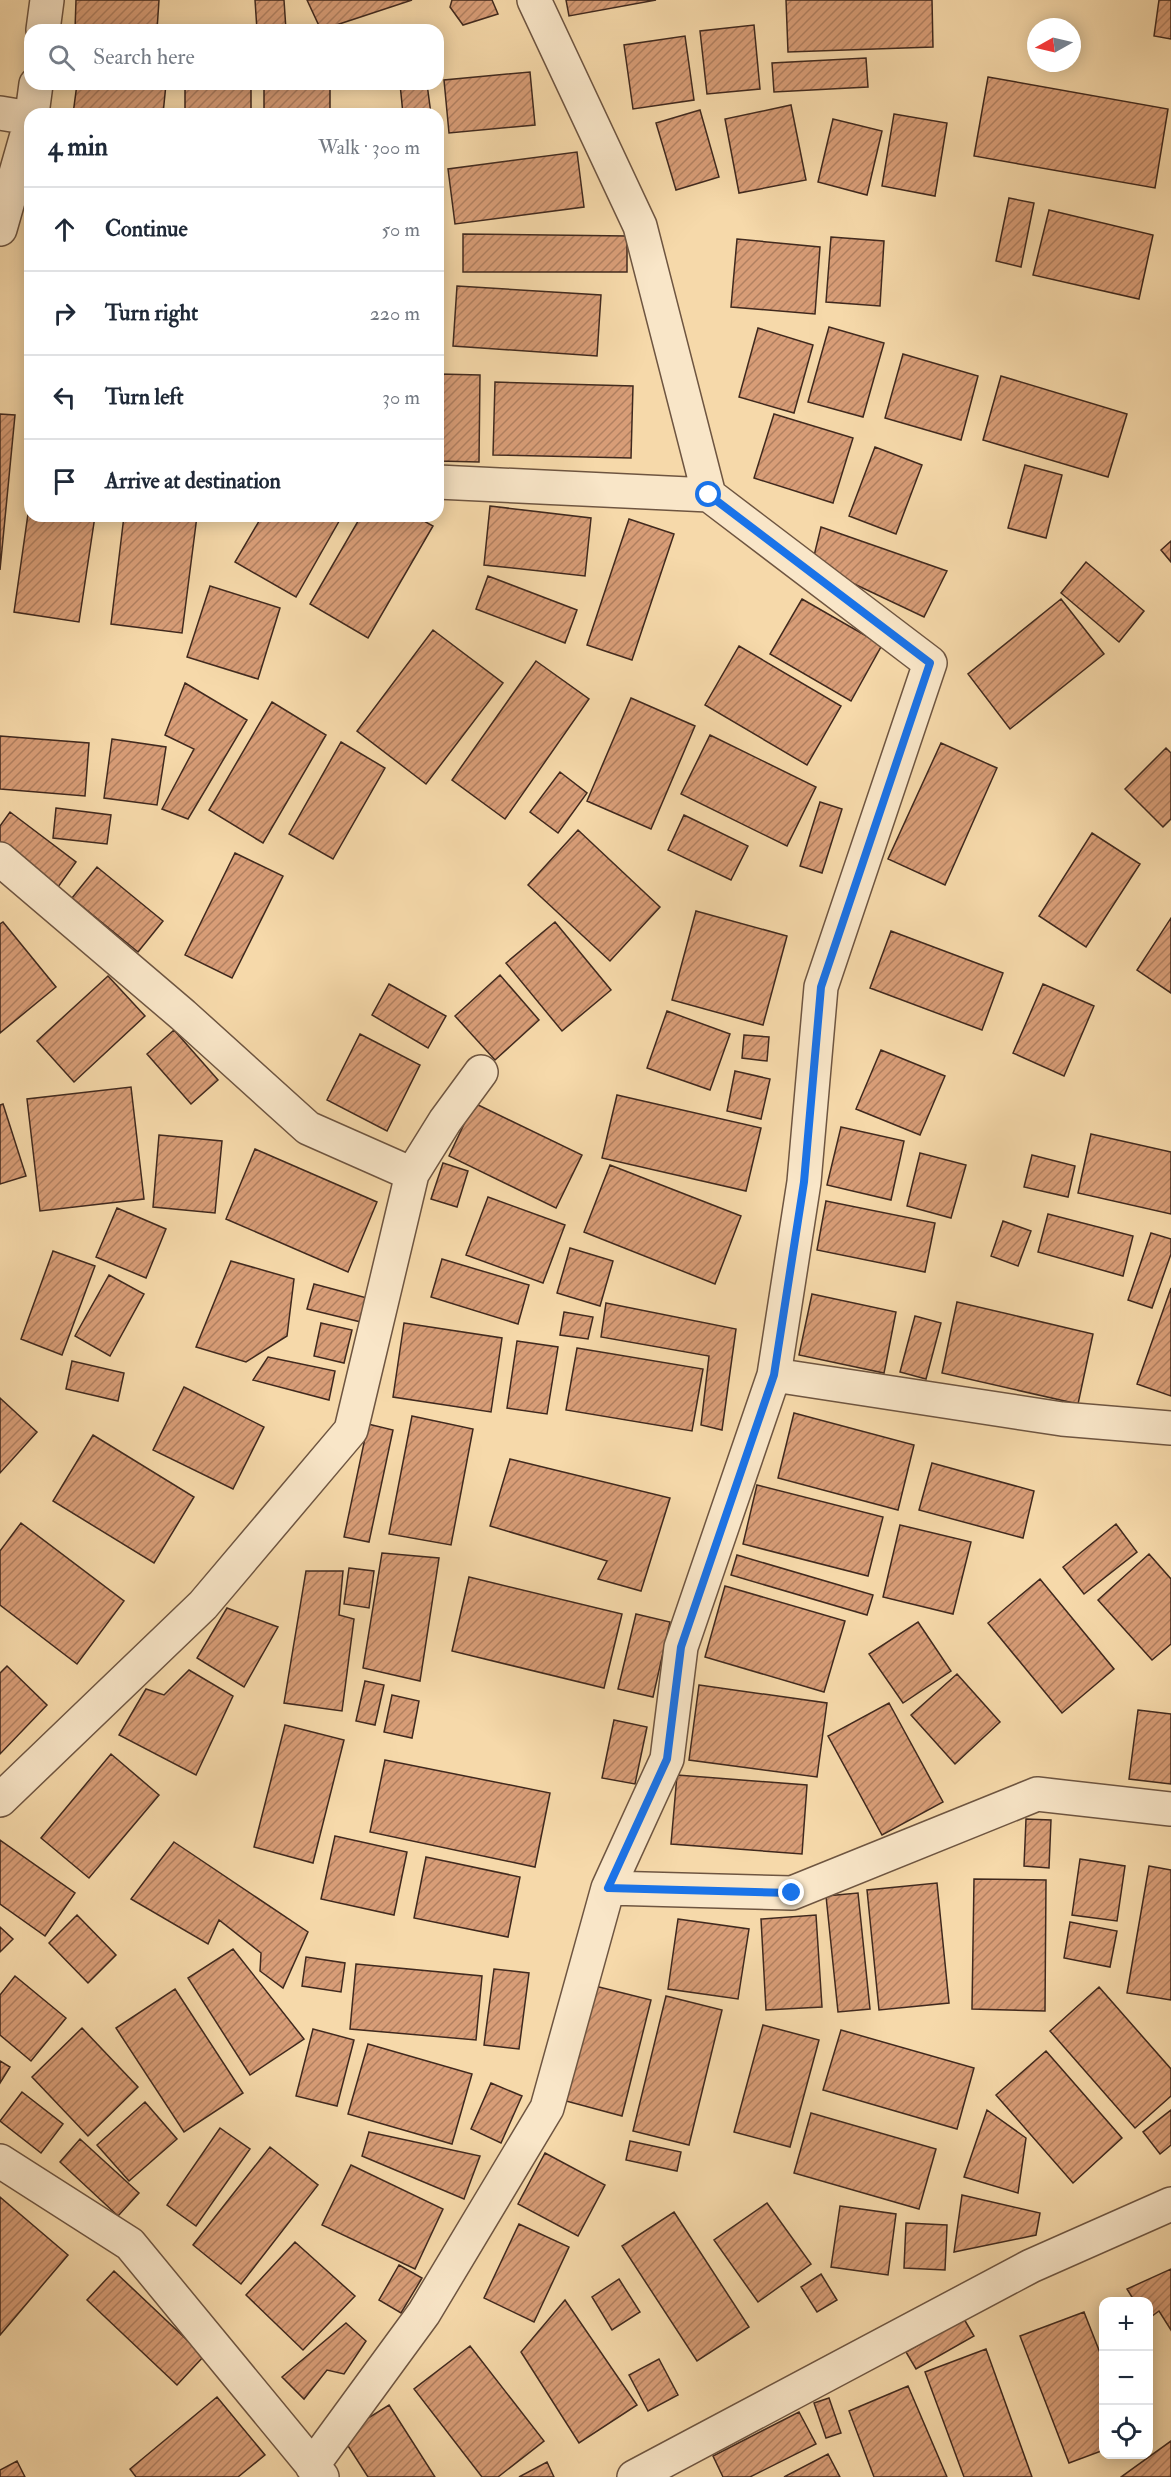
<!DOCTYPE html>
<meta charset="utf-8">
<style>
:root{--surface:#fff;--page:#f6f6f7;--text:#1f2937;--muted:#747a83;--line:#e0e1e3}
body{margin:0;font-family:"IM FELL Double Pica",serif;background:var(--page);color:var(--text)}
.controls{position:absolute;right:18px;bottom:18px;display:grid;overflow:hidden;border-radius:12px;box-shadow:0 3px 15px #0003}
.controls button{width:54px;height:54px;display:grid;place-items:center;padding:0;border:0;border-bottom:2px solid var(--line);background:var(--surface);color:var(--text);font:30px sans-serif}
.compass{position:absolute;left:1027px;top:18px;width:54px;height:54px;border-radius:50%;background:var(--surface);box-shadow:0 3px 15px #0003;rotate:262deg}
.stop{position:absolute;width:18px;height:18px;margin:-14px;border:4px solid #1a73e8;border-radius:50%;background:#fff}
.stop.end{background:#1a73e8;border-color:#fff;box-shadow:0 2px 6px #0008}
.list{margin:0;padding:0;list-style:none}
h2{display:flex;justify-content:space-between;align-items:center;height:78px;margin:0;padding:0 24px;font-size:26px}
h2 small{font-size:20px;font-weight:400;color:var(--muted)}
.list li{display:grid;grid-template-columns:39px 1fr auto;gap:18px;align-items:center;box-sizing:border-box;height:84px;padding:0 24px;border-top:2px solid var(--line)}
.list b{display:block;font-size:22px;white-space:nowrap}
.list em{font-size:20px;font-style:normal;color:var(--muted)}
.icon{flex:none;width:33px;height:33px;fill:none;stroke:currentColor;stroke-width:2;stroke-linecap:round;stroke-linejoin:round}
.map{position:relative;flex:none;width:1171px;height:2477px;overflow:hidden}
.search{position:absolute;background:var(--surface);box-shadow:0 3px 15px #0003;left:24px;top:24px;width:420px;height:66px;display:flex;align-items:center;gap:15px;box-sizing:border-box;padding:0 21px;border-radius:18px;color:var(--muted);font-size:22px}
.panel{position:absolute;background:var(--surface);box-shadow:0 3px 15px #0003;left:24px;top:108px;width:420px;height:414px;border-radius:18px}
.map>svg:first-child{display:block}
.building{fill:url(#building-hatch);stroke:#40291e;stroke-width:1.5}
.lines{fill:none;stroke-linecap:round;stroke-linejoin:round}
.minor-casing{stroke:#6e5541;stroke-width:36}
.minor{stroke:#f9e6c8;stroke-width:33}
.route{stroke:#1a73e8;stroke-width:8}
</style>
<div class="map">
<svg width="1171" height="2477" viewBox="0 0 1171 2477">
<defs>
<pattern id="building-hatch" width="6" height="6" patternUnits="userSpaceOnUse" patternTransform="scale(1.5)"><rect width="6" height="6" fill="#d89d77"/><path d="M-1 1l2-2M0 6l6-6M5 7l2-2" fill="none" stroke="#b18061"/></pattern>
</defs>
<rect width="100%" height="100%" fill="#f6d9aa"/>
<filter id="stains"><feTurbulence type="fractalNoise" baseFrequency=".00333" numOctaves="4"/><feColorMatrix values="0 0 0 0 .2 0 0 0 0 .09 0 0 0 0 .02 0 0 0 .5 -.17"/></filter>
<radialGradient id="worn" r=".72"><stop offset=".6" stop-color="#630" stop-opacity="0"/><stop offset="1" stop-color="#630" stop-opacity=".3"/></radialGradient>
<path class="building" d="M 76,0 L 159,0 L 157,30 L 75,30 Z
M 255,0 L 284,0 L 286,30 L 257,30 Z
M 307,0 L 412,0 L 321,30 Z
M 452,0 L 492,0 L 498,14 L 463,25 L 450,7 Z
M 566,0 L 656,0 L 569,16 Z
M 786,0 L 932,0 L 933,47 L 788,52 Z
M 1159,0 L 1171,0 L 1171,39 L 1154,36 Z
M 754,25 L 760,89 L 707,94 L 700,31 Z
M 685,36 L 694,100 L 633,109 L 624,45 Z
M 866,58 L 868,87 L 774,92 L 772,63 Z
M 530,72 L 535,125 L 449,133 L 444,80 Z
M 988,77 L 1168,109 L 1155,188 L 974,156 Z
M 77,84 L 166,84 L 163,114 L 73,114 Z
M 185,84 L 251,84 L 251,114 L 185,114 Z
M 400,84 L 427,84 L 431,114 L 403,114 Z
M 264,85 L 330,85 L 330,114 L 264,114 Z
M 791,105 L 806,180 L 739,193 L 725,119 Z
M 700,110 L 719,177 L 676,190 L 656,123 Z
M 894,114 L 947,123 L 935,196 L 882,186 Z
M 833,119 L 882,131 L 867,195 L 818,182 Z
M 577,152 L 584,207 L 455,224 L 448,169 Z
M 1009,198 L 1034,203 L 1021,267 L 996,261 Z
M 1049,210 L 1153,235 L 1139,299 L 1033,275 Z
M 463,234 L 627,236 L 627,272 L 463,272 Z
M 831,237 L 884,241 L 880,306 L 826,302 Z
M 737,239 L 820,247 L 815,314 L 731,307 Z
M 457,286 L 601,295 L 597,356 L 453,346 Z
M 829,327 L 884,343 L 863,417 L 808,402 Z
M 758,328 L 813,345 L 794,413 L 739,397 Z
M 903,354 L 978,376 L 961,440 L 885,418 Z
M 439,374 L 480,375 L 479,462 L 438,461 Z
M 1001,376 L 1127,414 L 1108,477 L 983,440 Z
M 495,382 L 633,386 L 631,458 L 493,455 Z
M 0,414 L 15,415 L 0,570 Z
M 774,414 L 853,438 L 833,503 L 754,478 Z
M 875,447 L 922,465 L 896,534 L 849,516 Z
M 1025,465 L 1062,475 L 1046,538 L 1008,528 Z
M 30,500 L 30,516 L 95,516 L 79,622 L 14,612 Z
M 490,506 L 591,518 L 585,576 L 484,565 Z
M 124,516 L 197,516 L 182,633 L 111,624 Z
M 262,516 L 342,516 L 296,597 L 235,562 Z
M 361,516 L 415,516 L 433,526 L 368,638 L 310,604 Z
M 629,519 L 674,534 L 632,660 L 587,645 Z
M 821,527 L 947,571 L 924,617 L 812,564 Z
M 1171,541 L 1171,562 L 1161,550 Z
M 1086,562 L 1144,611 L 1119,642 L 1061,593 Z
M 488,576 L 577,610 L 565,643 L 476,609 Z
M 210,586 L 280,608 L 258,679 L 187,657 Z
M 802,599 L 882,645 L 851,701 L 770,654 Z
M 1061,599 L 1104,654 L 1010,729 L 968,674 Z
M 433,630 L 503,683 L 426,784 L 357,731 Z
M 739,646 L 841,706 L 807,765 L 705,705 Z
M 536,661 L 589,699 L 505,819 L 452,780 Z
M 185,683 L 247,720 L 188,819 L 162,809 L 194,749 L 165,735 Z
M 631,698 L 695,726 L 651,829 L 587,801 Z
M 272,702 L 326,735 L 263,843 L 209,810 Z
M 710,735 L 816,787 L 787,846 L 681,794 Z
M 0,736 L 89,743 L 85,796 L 0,789 Z
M 112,739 L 166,747 L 157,805 L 104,798 Z
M 341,742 L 385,768 L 333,859 L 289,834 Z
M 941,743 L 997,768 L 945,885 L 888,859 Z
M 1166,748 L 1171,753 L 1171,819 L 1163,827 L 1125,789 Z
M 560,772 L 587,793 L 558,833 L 530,812 Z
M 820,802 L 842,809 L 822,873 L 800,866 Z
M 56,808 L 111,815 L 107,844 L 53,838 Z
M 10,812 L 76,862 L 58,887 L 0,844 L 0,826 Z
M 684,815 L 748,846 L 731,880 L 668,850 Z
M 578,830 L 660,907 L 610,961 L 528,885 Z
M 1092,833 L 1140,864 L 1086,947 L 1039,916 Z
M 235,853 L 283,876 L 232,978 L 185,955 Z
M 97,867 L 163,921 L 138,952 L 72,898 Z
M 696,911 L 787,936 L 763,1025 L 672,1000 Z
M 1171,918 L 1171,993 L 1137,970 Z
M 3,922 L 56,987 L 0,1033 L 0,924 Z
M 555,922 L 611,990 L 562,1031 L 506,963 Z
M 891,931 L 1003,973 L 982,1030 L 870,988 Z
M 500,975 L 539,1020 L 495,1060 L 455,1016 Z
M 108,976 L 145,1016 L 74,1082 L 37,1041 Z
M 389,984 L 446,1016 L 428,1048 L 372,1015 Z
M 1043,984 L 1094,1006 L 1064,1076 L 1013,1053 Z
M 667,1011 L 730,1034 L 710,1090 L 647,1068 Z
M 174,1030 L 218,1080 L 191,1104 L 147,1054 Z
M 360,1034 L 420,1065 L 387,1131 L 327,1100 Z
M 744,1035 L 769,1037 L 767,1061 L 742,1058 Z
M 881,1050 L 945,1076 L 920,1135 L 856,1109 Z
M 735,1071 L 770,1079 L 761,1119 L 727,1111 Z
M 131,1087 L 144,1199 L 40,1211 L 27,1099 Z
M 617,1095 L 761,1128 L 746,1191 L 602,1158 Z
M 474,1103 L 582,1155 L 556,1208 L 449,1156 Z
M 3,1104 L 26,1176 L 0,1184 L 0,1105 Z
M 841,1127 L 904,1141 L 891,1200 L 827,1185 Z
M 1091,1134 L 1171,1152 L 1171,1214 L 1078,1193 Z
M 159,1135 L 222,1141 L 215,1213 L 153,1207 Z
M 255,1149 L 377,1202 L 348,1272 L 226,1219 Z
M 920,1153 L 966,1165 L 951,1218 L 907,1206 Z
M 1032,1155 L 1075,1166 L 1068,1197 L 1024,1187 Z
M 443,1163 L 468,1171 L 457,1207 L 431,1199 Z
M 610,1165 L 741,1216 L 715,1284 L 584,1232 Z
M 488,1197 L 565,1225 L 543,1283 L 466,1255 Z
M 826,1201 L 935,1223 L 925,1272 L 817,1250 Z
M 117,1208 L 166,1229 L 146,1278 L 96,1257 Z
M 1048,1214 L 1133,1236 L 1123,1276 L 1038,1252 Z
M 1003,1221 L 1031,1231 L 1018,1266 L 991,1256 Z
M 1151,1233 L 1171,1239 L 1171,1254 L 1152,1308 L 1128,1300 Z
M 570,1248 L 613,1261 L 600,1306 L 557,1293 Z
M 53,1251 L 95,1266 L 62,1355 L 21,1339 Z
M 442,1259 L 529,1285 L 518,1324 L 431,1297 Z
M 231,1261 L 294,1279 L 287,1336 L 246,1362 L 196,1347 Z
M 109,1275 L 144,1294 L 110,1356 L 75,1336 Z
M 314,1284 L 367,1298 L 361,1322 L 307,1309 Z
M 1171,1288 L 1171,1396 L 1137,1384 Z
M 812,1294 L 896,1312 L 884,1373 L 799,1355 Z
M 957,1302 L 1093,1334 L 1078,1404 L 942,1373 Z
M 606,1303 L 736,1329 L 722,1430 L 701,1425 L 709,1356 L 601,1337 Z
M 564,1312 L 593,1317 L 588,1339 L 560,1335 Z
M 915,1316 L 941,1323 L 926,1379 L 900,1372 Z
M 321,1323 L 352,1330 L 344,1363 L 314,1356 Z
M 404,1323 L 502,1338 L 491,1412 L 393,1397 Z
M 517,1341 L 558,1347 L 547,1414 L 507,1408 Z
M 577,1348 L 703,1369 L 692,1431 L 566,1410 Z
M 268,1357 L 335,1371 L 329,1400 L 253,1380 Z
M 72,1361 L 124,1373 L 118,1401 L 66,1389 Z
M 184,1387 L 264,1427 L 233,1489 L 153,1450 Z
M 0,1398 L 37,1432 L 0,1473 Z
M 794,1413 L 914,1445 L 898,1510 L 778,1478 Z
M 412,1416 L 473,1429 L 451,1545 L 389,1534 Z
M 368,1424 L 393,1430 L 369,1542 L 344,1537 Z
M 93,1435 L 194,1497 L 154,1563 L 53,1501 Z
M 510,1459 L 670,1498 L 641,1591 L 598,1579 L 607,1561 L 490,1526 Z
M 932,1463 L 1034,1491 L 1023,1538 L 919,1510 Z
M 757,1485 L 883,1517 L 868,1576 L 743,1544 Z
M 21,1523 L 124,1601 L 77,1664 L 0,1605 L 0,1551 Z
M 1116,1524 L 1137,1552 L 1084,1594 L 1063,1567 Z
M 900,1525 L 971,1542 L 953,1614 L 883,1597 Z
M 382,1553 L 439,1558 L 420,1681 L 363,1668 Z
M 1149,1554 L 1171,1579 L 1171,1644 L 1152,1660 L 1098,1600 Z
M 737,1555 L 873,1595 L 867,1615 L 731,1575 Z
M 349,1568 L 374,1571 L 369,1608 L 344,1604 Z
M 306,1571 L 343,1571 L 339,1615 L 354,1619 L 342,1711 L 284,1703 Z
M 469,1577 L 622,1614 L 604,1688 L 452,1651 Z
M 1040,1579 L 1114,1669 L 1062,1713 L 988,1623 Z
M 725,1586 L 845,1621 L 824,1692 L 705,1657 Z
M 227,1608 L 278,1627 L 244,1687 L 197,1658 Z
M 636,1614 L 670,1622 L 653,1697 L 618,1689 Z
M 918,1622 L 951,1671 L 903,1703 L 869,1654 Z
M 7,1666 L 47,1705 L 0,1754 L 0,1673 Z
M 189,1670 L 233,1696 L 196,1775 L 119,1735 L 146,1689 L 164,1695 Z
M 957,1674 L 1000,1722 L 955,1764 L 911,1715 Z
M 365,1681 L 384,1685 L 375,1725 L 356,1721 Z
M 699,1685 L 827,1703 L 817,1777 L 689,1760 Z
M 392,1695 L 419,1701 L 412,1738 L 384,1732 Z
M 889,1703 L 943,1802 L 882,1835 L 828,1736 Z
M 1138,1710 L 1171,1714 L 1171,1784 L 1129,1779 Z
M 614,1720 L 647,1727 L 635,1784 L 602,1778 Z
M 285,1725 L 344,1740 L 313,1863 L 254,1847 Z
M 111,1754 L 159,1795 L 89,1878 L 41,1838 Z
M 385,1760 L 550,1793 L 535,1867 L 370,1832 Z
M 677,1775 L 807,1785 L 802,1854 L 671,1844 Z
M 1026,1819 L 1051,1820 L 1049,1868 L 1024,1866 Z
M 335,1836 L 407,1852 L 394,1915 L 321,1899 Z
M 0,1840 L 75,1893 L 45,1936 L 0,1904 Z
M 174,1842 L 308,1932 L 283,1988 L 260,1971 L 261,1953 L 219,1920 L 208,1944 L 131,1899 Z
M 426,1857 L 520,1877 L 508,1937 L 414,1918 Z
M 1080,1859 L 1125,1866 L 1117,1921 L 1072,1915 Z
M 1149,1866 L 1171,1870 L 1171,2000 L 1127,1993 Z
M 974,1879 L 1046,1880 L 1045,2011 L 972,2009 Z
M 937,1883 L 949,2003 L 879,2010 L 867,1890 Z
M 858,1893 L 870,2009 L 838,2012 L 826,1896 Z
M 77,1915 L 116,1955 L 88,1983 L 49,1943 Z
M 816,1915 L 822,2007 L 766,2010 L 761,1919 Z
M 678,1919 L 749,1929 L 738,1999 L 668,1989 Z
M 1070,1922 L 1117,1931 L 1110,1967 L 1064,1958 Z
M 0,1927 L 13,1939 L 0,1952 Z
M 233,1949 L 304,2039 L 250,2075 L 188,1978 Z
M 306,1957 L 345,1963 L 341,1992 L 302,1986 Z
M 356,1964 L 482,1976 L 476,2040 L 350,2029 Z
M 494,1969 L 529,1973 L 519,2049 L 484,2045 Z
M 15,1976 L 66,2018 L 31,2061 L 0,2035 L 0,1995 Z
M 595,1986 L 651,2000 L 622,2116 L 566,2101 Z
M 1099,1987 L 1171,2069 L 1171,2096 L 1135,2128 L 1050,2031 Z
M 175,1989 L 243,2093 L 184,2132 L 116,2028 Z
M 666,1996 L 722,2010 L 689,2145 L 633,2131 Z
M 763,2025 L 819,2040 L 790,2147 L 734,2132 Z
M 82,2028 L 138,2087 L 88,2136 L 32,2077 Z
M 313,2029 L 354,2040 L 337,2106 L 296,2096 Z
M 841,2030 L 974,2068 L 957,2129 L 823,2090 Z
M 368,2044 L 472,2074 L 452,2144 L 348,2114 Z
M 1046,2051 L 1122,2138 L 1073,2183 L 996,2095 Z
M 0,2061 L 10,2067 L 0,2083 Z
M 491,2083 L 522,2096 L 501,2143 L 471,2129 Z
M 22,2092 L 63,2124 L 41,2153 L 0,2121 Z
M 145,2102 L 177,2139 L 129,2181 L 97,2145 Z
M 987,2110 L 1026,2138 L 1018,2193 L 964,2177 Z
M 1171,2110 L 1171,2145 L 1160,2154 L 1143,2132 Z
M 811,2113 L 936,2149 L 919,2209 L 794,2173 Z
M 220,2128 L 250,2149 L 196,2226 L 167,2205 Z
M 369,2132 L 480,2156 L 464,2199 L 362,2156 Z
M 80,2139 L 139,2193 L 118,2216 L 60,2162 Z
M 630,2141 L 681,2152 L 677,2171 L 626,2160 Z
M 270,2147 L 318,2185 L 241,2284 L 193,2245 Z
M 545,2153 L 605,2185 L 578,2236 L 518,2204 Z
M 351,2165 L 443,2209 L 415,2269 L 322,2225 Z
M 962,2195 L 1040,2213 L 1036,2235 L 954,2252 Z
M 0,2197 L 68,2255 L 0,2335 Z
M 767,2203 L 811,2264 L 758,2302 L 714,2240 Z
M 840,2206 L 896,2214 L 888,2275 L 831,2267 Z
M 674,2212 L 749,2327 L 697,2361 L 622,2246 Z
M 906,2223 L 947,2225 L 945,2270 L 904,2268 Z
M 519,2224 L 569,2247 L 534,2322 L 484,2298 Z
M 295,2242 L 355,2296 L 303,2350 L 246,2295 Z
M 399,2265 L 422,2278 L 401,2313 L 379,2300 Z
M 1171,2269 L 1171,2330 L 1159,2311 L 1148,2319 L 1148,2302 L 1135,2302 L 1127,2289 Z
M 114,2271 L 204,2356 L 177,2385 L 87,2300 Z
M 821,2274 L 837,2300 L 817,2312 L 801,2287 Z
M 619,2279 L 640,2312 L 612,2330 L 592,2297 Z
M 565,2300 L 637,2405 L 579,2443 L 521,2352 Z
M 1084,2312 L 1104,2363 L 1104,2450 L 1069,2463 L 1020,2336 Z
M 964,2319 L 974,2336 L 916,2369 L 906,2352 Z
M 346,2323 L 366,2341 L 344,2374 L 327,2370 L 304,2399 L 282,2377 Z
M 470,2346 L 544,2441 L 498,2477 L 482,2477 L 414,2389 Z
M 986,2349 L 1032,2477 L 964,2477 L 925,2372 Z
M 659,2359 L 678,2395 L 648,2411 L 629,2375 Z
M 908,2386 L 947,2477 L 874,2477 L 849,2411 Z
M 217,2397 L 265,2455 L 238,2477 L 136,2477 L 130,2469 Z
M 829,2398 L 841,2433 L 826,2438 L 814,2403 Z
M 389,2405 L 435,2477 L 368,2477 L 341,2435 Z
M 799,2412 L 816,2444 L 750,2477 L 723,2477 L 713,2456 Z
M 1171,2441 L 1171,2477 L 1121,2477 Z
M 828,2454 L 840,2477 L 784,2477 Z
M 17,2461 L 25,2477 L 0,2477 L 0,2470 Z
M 547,2462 L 554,2477 L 519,2477 Z"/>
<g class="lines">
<defs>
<path id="minor" d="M 534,0 L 640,226 L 709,495
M 43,30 L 47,0
M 0,113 L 30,118
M 32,114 L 36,84
M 0,229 L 30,124
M 438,482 L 709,495 L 930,663 L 821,987 L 804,1182 L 774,1375 L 681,1647 L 667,1759 L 608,1888
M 0,859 L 183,1015 L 308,1128 L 412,1174 L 351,1430 L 203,1605 L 0,1800
M 412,1174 L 445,1121 L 481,1072
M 774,1375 L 1062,1419 L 1171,1428
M 0,2161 L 130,2244 L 322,2477
M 312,2466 L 424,2313 L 547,2108 L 608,1888 L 792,1893 L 1037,1794 L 1171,1809
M 634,2477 L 1031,2266 L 1171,2204"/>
</defs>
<use href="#minor" class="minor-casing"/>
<use href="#minor" class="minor"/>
</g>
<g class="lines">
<path class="route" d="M 709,495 L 930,663 L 821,987 L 804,1182 L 774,1375 L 681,1647 L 667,1759 L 608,1888 L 792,1893"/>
</g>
<rect width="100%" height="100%" filter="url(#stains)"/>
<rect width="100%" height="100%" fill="url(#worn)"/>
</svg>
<div class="controls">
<button>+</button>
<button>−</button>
<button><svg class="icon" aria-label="locate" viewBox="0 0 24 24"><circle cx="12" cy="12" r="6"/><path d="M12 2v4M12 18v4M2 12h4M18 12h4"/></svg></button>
</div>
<svg class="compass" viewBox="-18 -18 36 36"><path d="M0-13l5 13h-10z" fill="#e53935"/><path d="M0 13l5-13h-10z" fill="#747a83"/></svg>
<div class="stop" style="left:709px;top:495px"></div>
<div class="stop end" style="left:792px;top:1893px"></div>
<div class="search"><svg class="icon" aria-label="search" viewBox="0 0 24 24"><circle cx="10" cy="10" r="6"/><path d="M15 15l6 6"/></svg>Search here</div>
<section class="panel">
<h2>4 min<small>Walk · 300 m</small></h2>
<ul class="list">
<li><svg class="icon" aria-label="ahead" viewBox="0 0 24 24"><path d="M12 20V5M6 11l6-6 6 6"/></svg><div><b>Continue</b></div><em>50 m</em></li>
<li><svg class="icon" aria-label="right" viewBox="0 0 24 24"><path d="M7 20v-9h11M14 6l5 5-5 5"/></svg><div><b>Turn right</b></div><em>220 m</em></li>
<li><svg class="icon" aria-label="left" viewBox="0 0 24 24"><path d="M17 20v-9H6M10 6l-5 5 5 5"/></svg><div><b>Turn left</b></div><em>30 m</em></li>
<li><svg class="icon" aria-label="arrive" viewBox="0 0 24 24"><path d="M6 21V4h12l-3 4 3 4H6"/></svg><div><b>Arrive at destination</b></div></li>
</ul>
</section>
</div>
